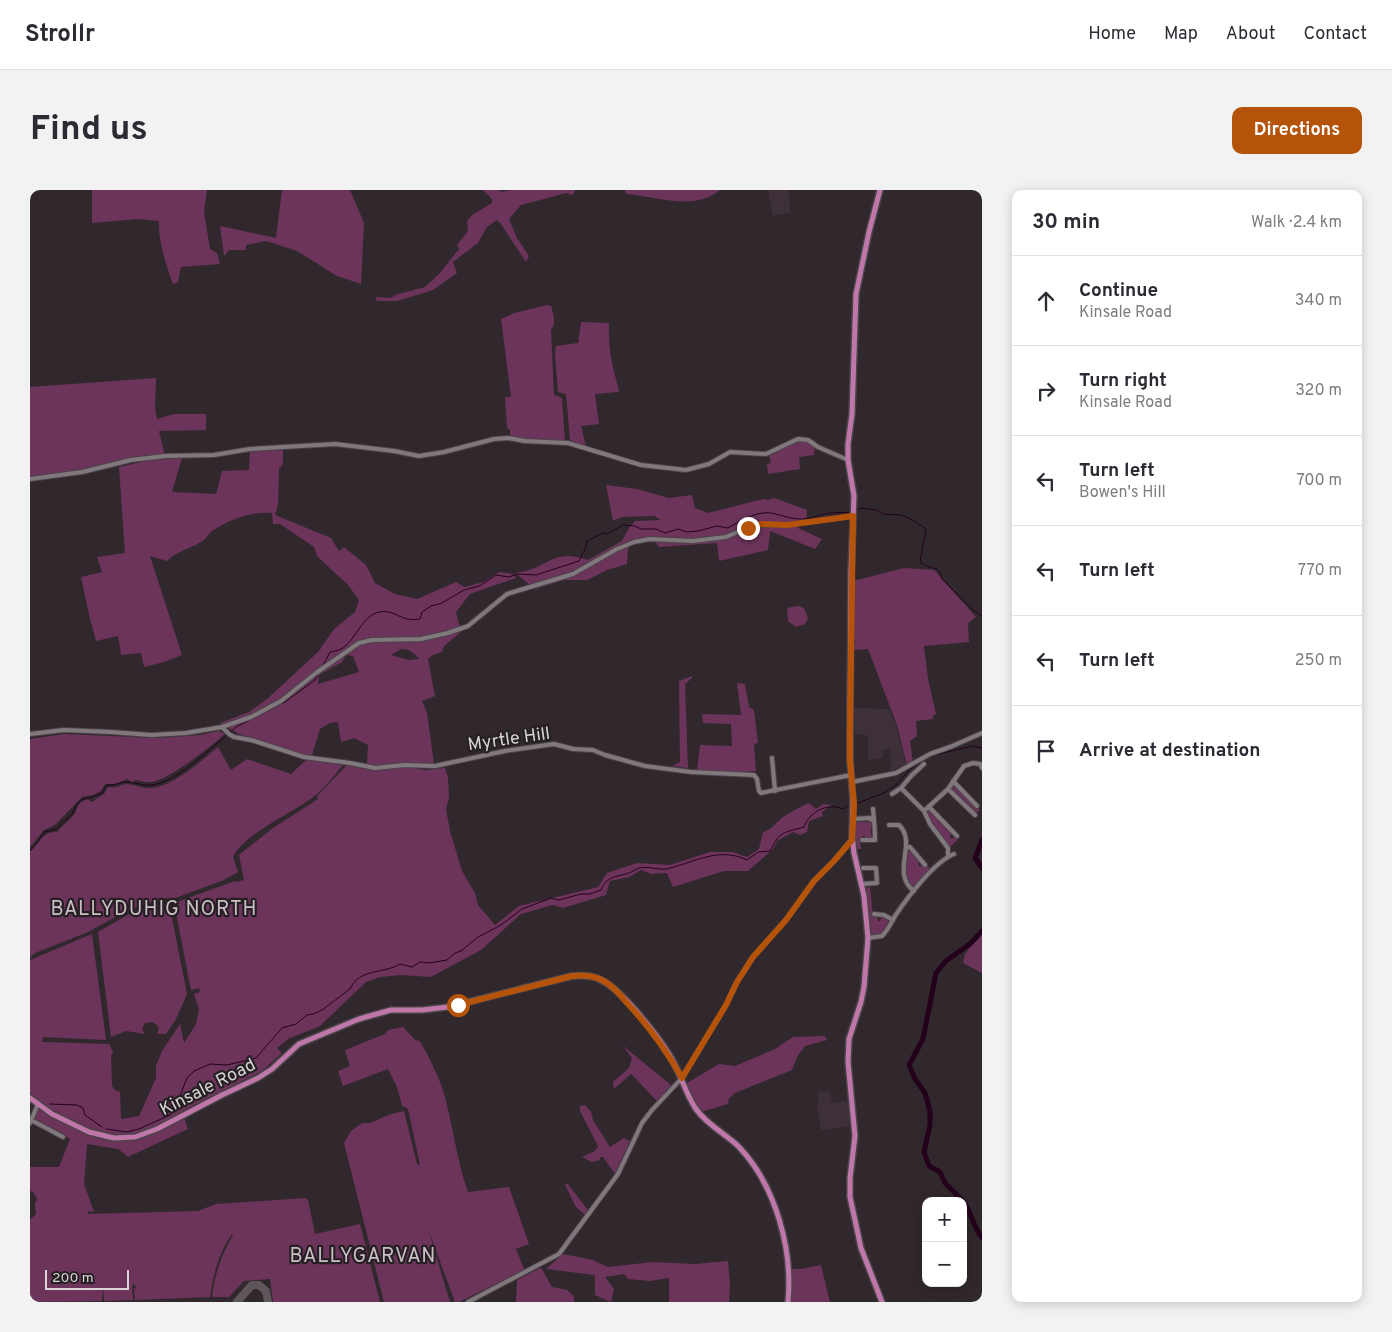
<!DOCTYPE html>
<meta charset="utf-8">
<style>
:root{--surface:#fff;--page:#f2f2f3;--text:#2b2b33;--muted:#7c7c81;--line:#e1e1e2;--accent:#b45309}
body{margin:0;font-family:Overpass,sans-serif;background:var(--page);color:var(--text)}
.controls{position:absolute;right:15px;bottom:15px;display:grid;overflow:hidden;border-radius:10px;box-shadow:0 2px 12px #0003}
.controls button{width:45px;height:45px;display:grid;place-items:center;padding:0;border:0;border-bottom:1px solid var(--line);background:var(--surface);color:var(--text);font:25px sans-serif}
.scale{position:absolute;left:15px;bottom:12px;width:84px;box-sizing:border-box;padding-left:5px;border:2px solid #d9d4d7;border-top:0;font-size:14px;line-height:18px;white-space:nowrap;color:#d9d4d7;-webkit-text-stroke:4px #261f23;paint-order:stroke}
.stop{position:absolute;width:15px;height:15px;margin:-11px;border:4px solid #b45309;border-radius:50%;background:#fff}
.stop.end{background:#b45309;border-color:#fff;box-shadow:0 1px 5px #0008}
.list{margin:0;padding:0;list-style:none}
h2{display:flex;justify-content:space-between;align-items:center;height:65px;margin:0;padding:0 20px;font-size:21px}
h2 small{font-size:16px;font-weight:400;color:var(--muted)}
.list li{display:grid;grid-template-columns:32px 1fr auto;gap:15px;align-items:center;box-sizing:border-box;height:90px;padding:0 20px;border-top:1px solid var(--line)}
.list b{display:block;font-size:19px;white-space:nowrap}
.list p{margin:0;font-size:16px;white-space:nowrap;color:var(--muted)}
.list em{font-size:16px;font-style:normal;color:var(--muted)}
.icon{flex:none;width:28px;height:28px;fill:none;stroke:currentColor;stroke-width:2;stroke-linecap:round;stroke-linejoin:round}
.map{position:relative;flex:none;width:952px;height:1112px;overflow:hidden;border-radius:10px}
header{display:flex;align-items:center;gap:30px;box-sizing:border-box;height:70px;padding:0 25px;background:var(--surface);border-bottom:1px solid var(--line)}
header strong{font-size:24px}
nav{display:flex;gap:28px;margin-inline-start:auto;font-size:18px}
.intro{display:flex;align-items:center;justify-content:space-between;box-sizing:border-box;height:120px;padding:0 30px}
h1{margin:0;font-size:35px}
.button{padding:12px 22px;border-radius:10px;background:var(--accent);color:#fff;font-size:18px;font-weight:700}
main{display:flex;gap:30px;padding:0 30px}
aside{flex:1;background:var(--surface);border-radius:10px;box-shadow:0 2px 12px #0003}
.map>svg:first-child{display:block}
.built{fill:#3d3038}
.green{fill:#6c345b;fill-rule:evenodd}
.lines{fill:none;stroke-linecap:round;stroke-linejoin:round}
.stream{stroke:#24011b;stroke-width:1}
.river{stroke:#24011b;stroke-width:5}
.taxiway{stroke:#5e565a;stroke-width:8}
.minor-casing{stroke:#4a4448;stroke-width:6}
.major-casing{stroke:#4a4448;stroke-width:8}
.minor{stroke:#81787e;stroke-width:4}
.major{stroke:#bf77a9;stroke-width:5}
.route{stroke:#b45309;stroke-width:6}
.labels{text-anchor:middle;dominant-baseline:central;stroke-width:4.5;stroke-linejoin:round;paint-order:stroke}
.street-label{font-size:18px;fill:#d9d4d7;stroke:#261f23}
.quarter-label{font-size:20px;letter-spacing:1px;fill:#c9bfc5;stroke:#261f23}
</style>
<header>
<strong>Strollr</strong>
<nav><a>Home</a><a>Map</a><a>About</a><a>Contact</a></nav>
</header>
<div class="intro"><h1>Find us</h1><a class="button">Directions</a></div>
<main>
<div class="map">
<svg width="952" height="1112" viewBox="0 0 952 1112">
<rect width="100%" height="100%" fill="#30282d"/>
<path class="built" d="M 738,0 L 758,0 L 761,22 L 743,26 Z
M 823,518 L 859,519 L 866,535 L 876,575 L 861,581 L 860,559 L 853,559 L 853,568 L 838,570 L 838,547 L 834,544 L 824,544 Z
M 800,901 L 802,913 L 819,911 L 821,936 L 791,940 L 787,917 L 789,902 Z"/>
<path class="green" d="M 62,0 L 177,0 L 174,22 L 180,59 L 187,63 L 190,74 L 151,77 L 148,92 L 143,94 C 136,74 128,52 129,31 L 108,29 L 62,33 Z
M 252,0 L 320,0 L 334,33 L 331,94 L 307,86 L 267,61 L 236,51 L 216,55 L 216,60 L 199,60 L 194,66 L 190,36 L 246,48 Z
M 453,0 L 469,0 L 472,2 L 480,0 L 545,0 L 543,5 L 536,3 L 491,15 L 479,29 L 487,48 L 499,66 L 496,72 L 471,34 L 467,30 L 457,37 L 448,53 L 423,72 L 427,83 L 403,100 L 367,111 L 347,111 L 345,107 L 361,108 L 365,105 L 395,97 L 409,84 L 429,59 L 427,55 L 438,41 L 437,31 L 442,25 L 462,13 L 462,9 Z
M 595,0 L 690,0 C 662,22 628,6 596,4 Z
M 517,115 L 521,116 C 523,124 527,133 521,140 L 524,205 L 532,208 L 535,252 L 494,250 L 480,245 L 480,240 L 477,238 L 475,207 L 481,207 L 471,129 L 484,123 Z
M 551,132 L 579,133 C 578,158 582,176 589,200 L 588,202 L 565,204 L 569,234 L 551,236 L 556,257 L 540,250 L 536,204 L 528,202 L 525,165 L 526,156 L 548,153 Z
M 126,188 L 125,219 L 127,229 L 144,224 L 176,224 L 176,240 L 129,241 L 135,266 L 99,268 L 53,280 L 0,287 L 0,197 Z
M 770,250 L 778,251 L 785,256 L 784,265 L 769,267 L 770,279 L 738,284 L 737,274 L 741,273 L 739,265 Z
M 253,260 L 253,274 L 249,279 L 248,314 L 245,325 L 301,348 L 309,361 L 314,357 L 336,375 L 345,393 L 365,404 L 387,409 L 426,392 L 435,397 L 453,392 L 469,382 L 483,384 L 486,388 L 440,404 L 426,422 L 431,442 L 414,456 L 412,462 L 403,465 L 398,469 L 405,506 L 392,511 L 397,523 L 404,574 C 394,575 386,574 376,573 C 363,572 350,577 337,575 L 338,555 L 324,548 L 311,552 L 308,532 L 300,533 L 290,539 L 282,565 L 272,564 L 209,544 L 190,533 L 219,522 L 237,509 L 288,462 L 304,439 L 325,422 L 329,410 L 318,395 L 287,366 L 284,357 L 250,334 L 243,334 L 242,323 C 222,321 198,330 182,341 C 178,344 176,350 171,352 C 159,359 147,361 137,371 L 120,366 L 152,465 L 134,472 L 114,477 L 111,463 L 91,465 L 88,446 L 66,451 L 59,425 L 51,387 L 72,382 L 67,367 L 95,363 L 89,277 L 121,270 L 152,268 L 142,302 L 186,304 L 192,281 L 219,280 L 220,261 ZM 371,459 C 380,459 383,462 389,469 L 379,470 L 361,465 ZM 316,465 L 323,466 L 329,482 L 288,494 L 289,485 L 312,472 Z
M 576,295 L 607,299 L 639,308 L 662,305 L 665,318 L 678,323 L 733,309 L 738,310 L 744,308 L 777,320 L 776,335 L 768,336 L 768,338 L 792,349 L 785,359 L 740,341 L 738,360 L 689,371 L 687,353 L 629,357 L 621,347 L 601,350 L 598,360 L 597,374 L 577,380 L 557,390 L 534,390 L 505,399 L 485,383 C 518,380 521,357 558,370 L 592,351 L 599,338 L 605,331 L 631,330 L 624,326 L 592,327 L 583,331 Z
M 874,378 L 904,380 L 946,427 L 938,433 L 939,452 L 894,456 L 898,489 L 906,524 L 903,526 L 903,529 L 886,531 L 887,546 L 880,551 L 883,572 L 877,575 L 867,535 L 838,459 L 823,460 L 823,459 C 825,453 827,451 823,445 L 823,391 Z
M 768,416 L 774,418 L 778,428 L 775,434 L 766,437 L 758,431 L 757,418 Z
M 662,486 L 662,488 L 655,494 L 658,578 L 642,576 L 650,572 L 649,491 Z
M 707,493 L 715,494 L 719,517 L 724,520 L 728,553 L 724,554 L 726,581 L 701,583 L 667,580 L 670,555 L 702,556 L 701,534 L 673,533 L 672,524 L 711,525 Z
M 189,541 L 195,544 C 180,557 140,589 122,592 C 116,593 111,591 106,590 L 102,592 L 97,589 L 86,594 L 75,594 L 71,601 L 63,605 L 52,607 L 25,635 L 14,640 L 0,657 L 0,549 L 34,544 L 128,548 L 170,545 Z
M 188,557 L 201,580 L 217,569 L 261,584 L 276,570 L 313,575 C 305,585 296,596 287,604 C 266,622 214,643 203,667 L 208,682 L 194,690 L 143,709 L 136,708 L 100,719 L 58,742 L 5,763 L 0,768 L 0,661 C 10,652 13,641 27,642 C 32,636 37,632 42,627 C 49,619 45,614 57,609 L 62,612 L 74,604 L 78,597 C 88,599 90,594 97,594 C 104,594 112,599 119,598 C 142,598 171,571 188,557 Z
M 317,575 L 346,580 L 376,577 L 395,580 L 415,578 L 418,587 L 419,607 L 416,619 L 420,641 L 432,681 L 445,703 L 448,715 L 465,735 L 489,716 L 568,697 L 577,683 L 607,673 L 640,675 L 680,662 L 703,662 L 717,667 L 729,659 L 733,642 C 742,640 746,632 753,627 C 761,622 769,617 779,613 L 786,619 L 793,614 L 801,615 L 792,622 L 793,626 L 779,631 L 777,642 L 770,645 L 763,642 L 747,651 L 743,659 L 718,681 L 694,681 L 643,697 L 637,683 L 621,684 L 611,680 L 599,687 L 580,691 L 576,705 L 533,718 L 523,715 L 491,724 L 451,760 L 401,787 L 371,785 L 350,787 L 336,792 L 290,836 L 258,849 L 247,858 L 252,863 L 232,881 L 152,921 L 158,939 L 98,967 L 88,959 L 57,954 L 54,994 L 64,1022 L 59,1021 L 57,1024 L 168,1021 L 186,1014 L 276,1008 L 278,1010 L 285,1044 L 330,1034 L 350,1112 L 243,1112 L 240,1089 L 214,1091 L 199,1107 L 182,1107 C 185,1084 191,1065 203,1045 L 202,1044 C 189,1062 183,1085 180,1107 L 105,1110 L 104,1099 L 106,1097 L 104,1094 L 102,1096 L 103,1110 L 74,1111 L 73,1096 L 72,1111 L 0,1112 L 0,1030 L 6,1024 L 5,1014 L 7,1009 L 3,1002 L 0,1001 L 0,977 L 29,977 L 40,949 L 4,928 L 11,914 L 0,903 L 0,770 L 62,744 L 76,850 L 13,847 L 12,852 L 79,854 L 83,862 L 81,866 L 82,896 L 85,900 L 90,902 L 91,929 L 109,926 L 126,888 L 126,876 L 132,861 L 150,834 L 154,853 L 166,834 L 169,819 L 164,804 L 170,802 L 169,798 L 161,800 L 144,713 L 205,691 L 207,692 L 214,690 L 209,665 L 243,638 L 288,609 L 287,606 Z
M 924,593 L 943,612 L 943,616 L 950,619 L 945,625 L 944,621 L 941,620 L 920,599 Z
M 899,619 L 921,644 L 920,647 L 922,649 L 926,646 L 928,649 L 920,657 C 909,650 901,634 896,622 Z
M 839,630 L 840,630 L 843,635 L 841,636 L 841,645 L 843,645 L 844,648 L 838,647 L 836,649 L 835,646 L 833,646 L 830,651 L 831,659 L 826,659 L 826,632 L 838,632 Z
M 880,658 L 890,671 L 888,674 L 890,677 L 892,675 L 897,675 L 900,679 L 882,698 C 873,686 876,672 878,659 Z
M 840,697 L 843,726 L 847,726 L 848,731 L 850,731 L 852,726 L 859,731 C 854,741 852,747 841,745 L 836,698 Z
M 139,713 L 157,804 L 146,829 L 136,844 L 127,844 L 129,839 L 127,835 L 122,832 L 115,833 L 112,839 L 115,844 L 96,841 L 81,847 L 68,742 L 108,719 Z
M 952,743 L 952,783 L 933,773 L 935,764 Z
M 373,837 L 385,850 L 390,851 C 399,867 407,883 413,900 C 423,934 426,969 438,1002 L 479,997 L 499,1054 L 486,1059 L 494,1079 L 492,1081 L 429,1112 L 425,1112 L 398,1039 L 420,1112 L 354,1112 L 314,953 L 321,941 L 332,933 L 340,933 L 361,924 L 374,921 L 387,974 L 390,975 L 378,919 L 372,916 L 367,897 L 358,879 L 313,896 L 308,881 L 320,876 L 315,860 L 355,844 L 358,840 Z
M 795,846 L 797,850 L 775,856 L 767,867 L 762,880 L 705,903 L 699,908 L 698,914 L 671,922 L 663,911 L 657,893 L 689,874 L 705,876 L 745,859 L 763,847 Z
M 592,855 L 641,895 L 627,911 L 601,884 L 584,899 L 583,892 L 599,878 L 602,868 Z
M 555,915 L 561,922 L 563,930 L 580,957 L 594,948 L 600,951 L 585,984 L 573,967 L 570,967 L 570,970 L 562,972 L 552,967 L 565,961 L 568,956 L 550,921 L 550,916 Z
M 537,993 L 558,1020 L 555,1025 L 546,1017 L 535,995 Z
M 533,1064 L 563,1070 L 578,1077 L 623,1072 L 665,1074 L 698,1071 L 700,1096 L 699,1112 L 639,1112 L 639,1088 L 620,1091 L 598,1089 L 594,1084 L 575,1087 L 584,1099 L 581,1112 L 565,1105 L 565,1085 L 516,1079 Z
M 791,1075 L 800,1112 L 759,1112 L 761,1079 L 771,1079 Z
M 510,1078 L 512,1079 L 522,1097 L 537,1100 L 544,1106 L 544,1112 L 486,1112 L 487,1090 Z"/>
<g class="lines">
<path class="stream" d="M 824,321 L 831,318 L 847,320 L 853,324 L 871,325 L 883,330 L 896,339 L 890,372 L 896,376 L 907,379 L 910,382 L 912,389 L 942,419 L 952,426
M 292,477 L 300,462 C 303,461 308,461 311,459 C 326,451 331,426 349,422 C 364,418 371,433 390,429 L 392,422 L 401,416 L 412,413 L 434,400 L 449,396 L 466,385 L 479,387 L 487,384 L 506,385 L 549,371 L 555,359 L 557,351 L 573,343 L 577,344 L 593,335 L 605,336 L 611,339 L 626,339 L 635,343 L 648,339 L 657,342 L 668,341 L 687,336 L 698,338 C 710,331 726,321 741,323 C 752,325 760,329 771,329 C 782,329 791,324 801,323 C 808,322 814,323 821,322
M 200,542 L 206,537 L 255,512 L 285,490 L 288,485
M 825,614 L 854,603 L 866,595 L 880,579 L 900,566 L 943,556 L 952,558
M 0,661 L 8,652 L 14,642 L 26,639 L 43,623 L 46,615 L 51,610 L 62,607 L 72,603 L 77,595 C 84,596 89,592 96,592 C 104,592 112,596 121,595 C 144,594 180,559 197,545
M 20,914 L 47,915 L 53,918 L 55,925 L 72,937
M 76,939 L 97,942 L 109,939 L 140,925 L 146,916 L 157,888 L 164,881 L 180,874 L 197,875 L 226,868 L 252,838 L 266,834 L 277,825 L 283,824 L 292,820 L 320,799 C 329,778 354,784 370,774 L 382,777 L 390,772 L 399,773 L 417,770 L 425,763 L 431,761 L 448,747 L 471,735 L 492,719 L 521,708 L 529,710 L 551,704 L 560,704 L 571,700 C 577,686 586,687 599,683 C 602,682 606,679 609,678 C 618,676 627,680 636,679 C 664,673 688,656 717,670 L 728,662 L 740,661 C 750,641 753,643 774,637 C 779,622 798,612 813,619 L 821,614"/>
<path class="river" d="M 952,650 L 945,668 L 952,678
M 933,1011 L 915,993 L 910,982 L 899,976 L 894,962 L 900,935 L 900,921 L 895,903 L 885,889 L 879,875 L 893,849 L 906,783 L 916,771 L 941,753 L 952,741
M 933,1011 C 942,1023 943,1037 952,1048"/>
<path class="taxiway" d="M 207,1112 L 222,1095 L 229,1095 L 236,1101 L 238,1112"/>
<defs>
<path id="minor" d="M 0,289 L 52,282 L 101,270 L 135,266 L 184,265 L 220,259 L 305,254 L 364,261 L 389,266 L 414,262 L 464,249 L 478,248 L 495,251 L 538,253 L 611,275 L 656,280 L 679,274 L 700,262 L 736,264 L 768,249 L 778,250 L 788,257 L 818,270
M 192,537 L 199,544 L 204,547 L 221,550 L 274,567 L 320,573 L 345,578 L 374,575 L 405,576 L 475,561 L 524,554 L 543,559 L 563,560 L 575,565 L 615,576 L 661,582 L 724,585 L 727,589 L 729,601 L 731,603 L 821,585
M 0,544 L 34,540 L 81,542 L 121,545 L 156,543 L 192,537 L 221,527 L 251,511 L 286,483 L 329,453 L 342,450 L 391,449 L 418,443 L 438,436 L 477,404 L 543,384 L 587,359 L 604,352 L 620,349 L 663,351 L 696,347 L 724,335 L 757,335 L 823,326
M 742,568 L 745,601
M 923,591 L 947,616
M 822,592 L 866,583 L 900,564 L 920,557 L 952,543
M 871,598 L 894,621 L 900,634 L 918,658 L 918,665
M 918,599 L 945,625
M 862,604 L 871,598 L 881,586 L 894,574
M 899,617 L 927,646
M 894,621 L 918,599 L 934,576 L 943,573 L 950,574 L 952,578
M 823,629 L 840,628 L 842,630
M 859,635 L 869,635 C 888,653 860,683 884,701
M 832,650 L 845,650 C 845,639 844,630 843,619
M 876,657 L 880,657 L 895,675
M 832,694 L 847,693 L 846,678 L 833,678
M 844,724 L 854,725 L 863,730
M 838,748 L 852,746 C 858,740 861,733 865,726 C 877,708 904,672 924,664
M 1,930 L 33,947
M 0,933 L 8,914
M 438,1112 L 529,1064 L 588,984 L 612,933 L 622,920 L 652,888 L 696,815 L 707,792 L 723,767 L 756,730 L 784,691 L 804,671 L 822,649"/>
<path id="major" d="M 850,0 L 839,42 L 826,104 L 822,224 L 818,254 L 818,270 L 824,306 L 821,382 L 820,538 L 820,570 L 823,611 L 822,644 L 824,663 L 834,706 L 838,748 L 834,797 L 831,812 L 819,849 L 818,872 L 825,946 L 820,988 L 820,1007 L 831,1058 L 852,1112
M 0,908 L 22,924 L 59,942 L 84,948 L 105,947 L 127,939 L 192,905 L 228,888 L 242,879 L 269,854 L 329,829 L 361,820 L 392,820 L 418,817 L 542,786 C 552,785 562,785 571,790 C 593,800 634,853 645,875 C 652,889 657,906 666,919 C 677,935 696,944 709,957 C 746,996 763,1060 758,1112"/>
</defs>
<use href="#minor" class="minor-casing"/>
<use href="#major" class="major-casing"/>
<use href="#minor" class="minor"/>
<use href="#major" class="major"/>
</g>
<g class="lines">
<path class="route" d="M 428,815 L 542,786 C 552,785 562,785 572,790 C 582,795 590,804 597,813 C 619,836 636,860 652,888 L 696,815 L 707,792 L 723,767 L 756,730 L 784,691 L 804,671 L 822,650 L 824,615 L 820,570 L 820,538 L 823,326 L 757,335 L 732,334 L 718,338"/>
</g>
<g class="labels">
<g class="street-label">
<text transform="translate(479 550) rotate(-8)">Myrtle Hill</text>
<text transform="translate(178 898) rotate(-27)">Kinsale Road</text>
</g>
<g class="quarter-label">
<text x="124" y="720">BALLYDUHIG NORTH</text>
<text x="333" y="1067">BALLYGARVAN</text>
</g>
</g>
</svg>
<div class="controls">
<button>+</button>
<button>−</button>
</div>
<div class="scale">200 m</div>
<div class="stop" style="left:428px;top:815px"></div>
<div class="stop end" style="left:718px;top:338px"></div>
</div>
<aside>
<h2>30 min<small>Walk · 2.4 km</small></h2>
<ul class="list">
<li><svg class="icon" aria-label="ahead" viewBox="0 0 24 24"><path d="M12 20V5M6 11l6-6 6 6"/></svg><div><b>Continue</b><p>Kinsale Road</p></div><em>340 m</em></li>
<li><svg class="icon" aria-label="right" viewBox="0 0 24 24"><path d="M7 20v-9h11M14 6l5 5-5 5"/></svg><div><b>Turn right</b><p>Kinsale Road</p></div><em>320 m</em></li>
<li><svg class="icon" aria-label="left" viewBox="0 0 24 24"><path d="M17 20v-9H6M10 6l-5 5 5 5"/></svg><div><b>Turn left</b><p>Bowen's Hill</p></div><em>700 m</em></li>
<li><svg class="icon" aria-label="left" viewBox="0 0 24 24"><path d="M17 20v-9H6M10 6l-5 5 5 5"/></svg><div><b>Turn left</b></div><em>770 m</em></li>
<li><svg class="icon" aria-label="left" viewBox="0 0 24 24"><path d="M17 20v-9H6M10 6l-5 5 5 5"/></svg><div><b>Turn left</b></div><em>250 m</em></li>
<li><svg class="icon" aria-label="arrive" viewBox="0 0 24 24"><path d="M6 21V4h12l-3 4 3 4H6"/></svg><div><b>Arrive at destination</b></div></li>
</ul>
</aside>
</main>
